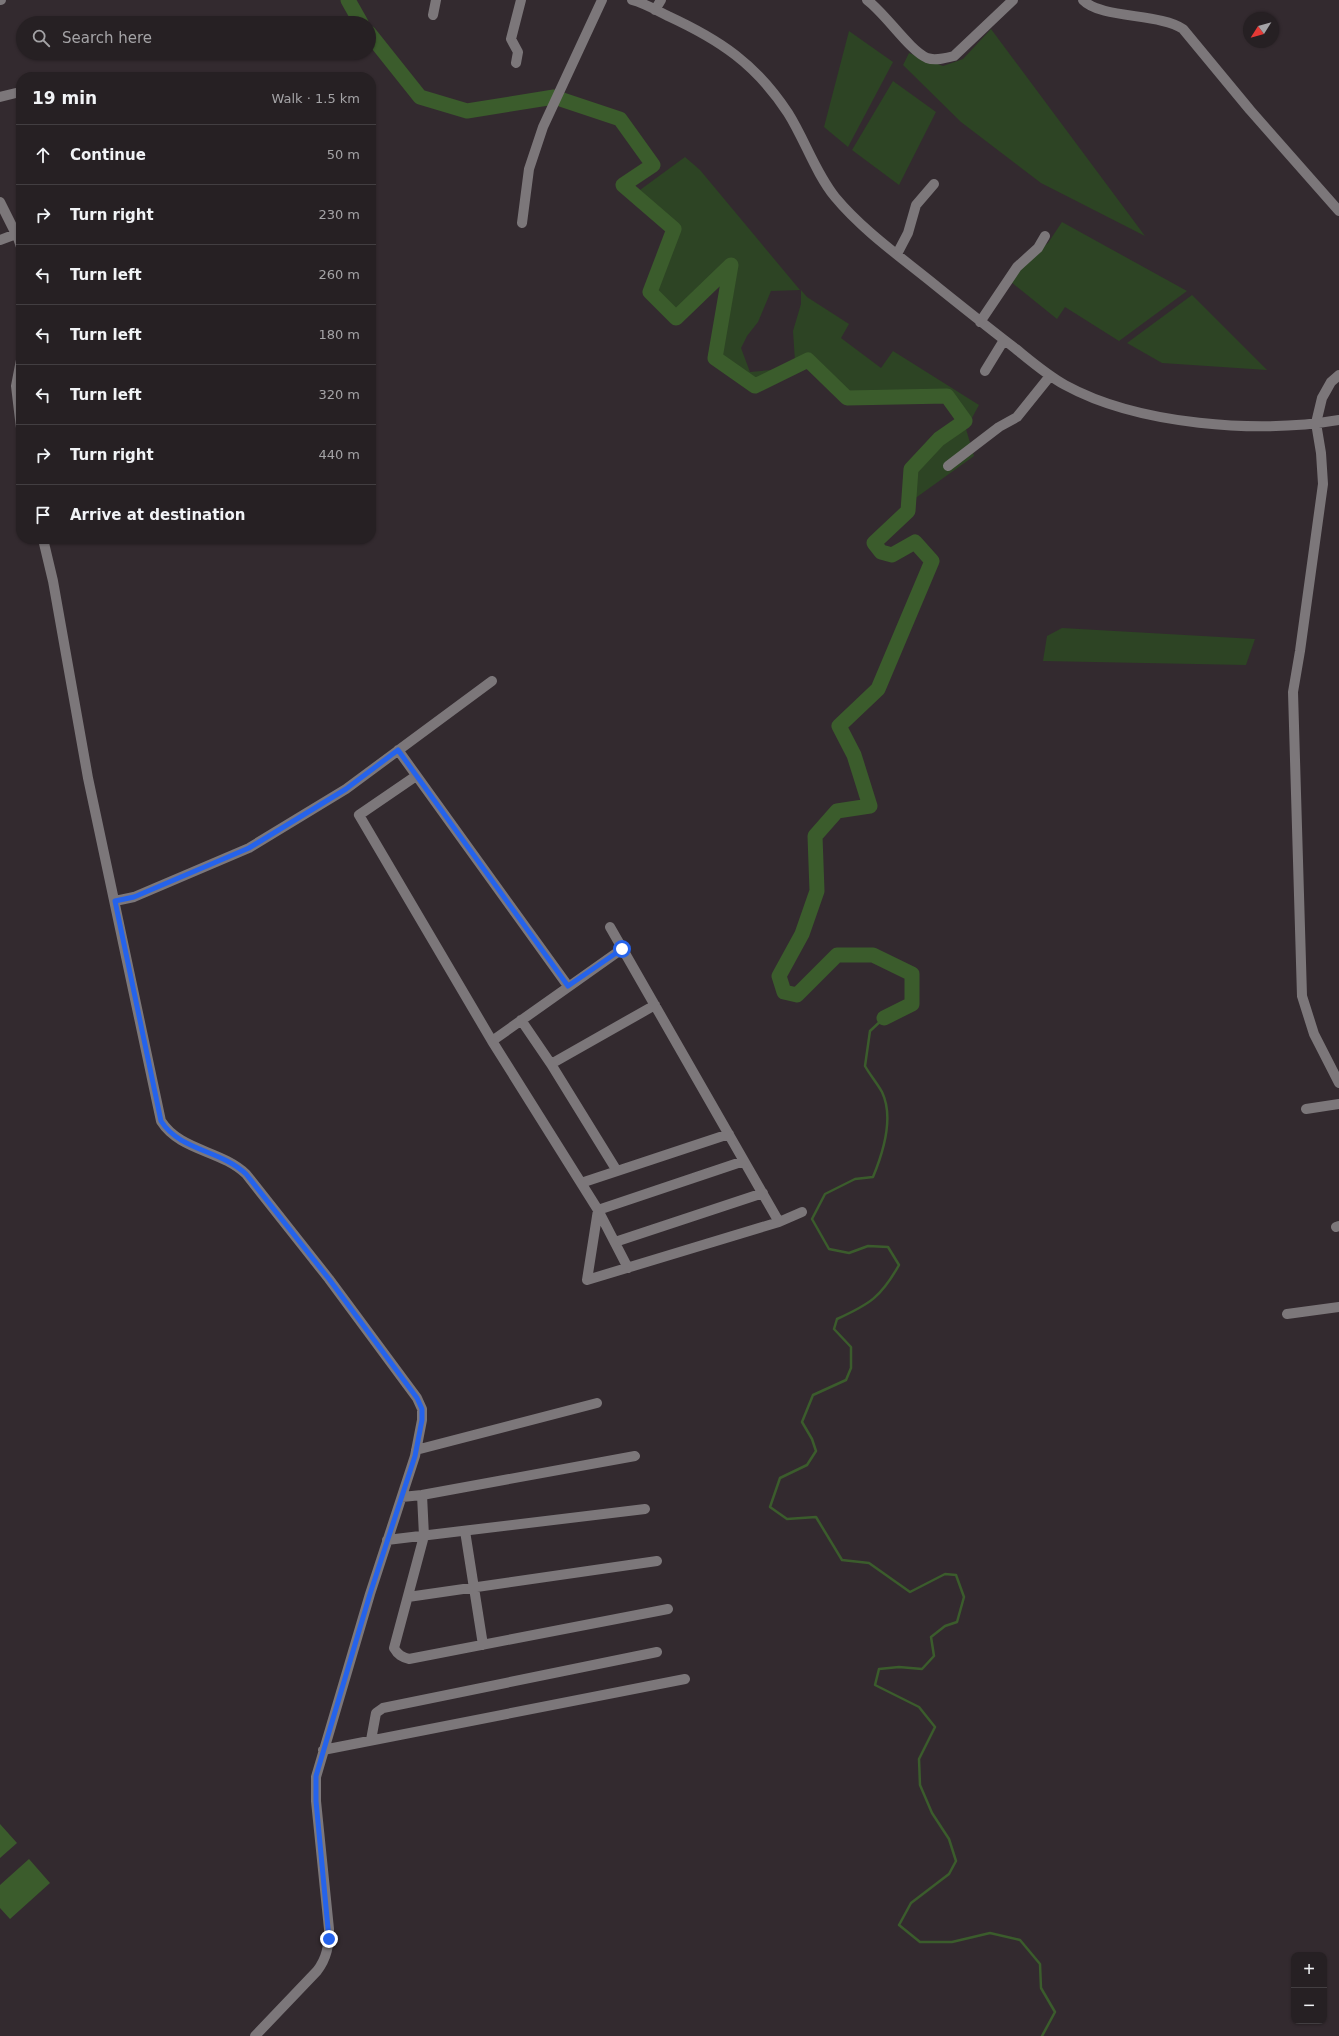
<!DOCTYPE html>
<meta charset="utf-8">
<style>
:root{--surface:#262023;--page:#2e282b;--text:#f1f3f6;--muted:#a4a3a6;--line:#423e41}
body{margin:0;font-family:"DejaVu Sans",sans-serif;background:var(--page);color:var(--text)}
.controls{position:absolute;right:12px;bottom:12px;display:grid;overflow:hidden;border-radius:8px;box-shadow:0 1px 3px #0004}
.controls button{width:36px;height:36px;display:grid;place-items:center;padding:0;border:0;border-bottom:1px solid var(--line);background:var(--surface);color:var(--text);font:20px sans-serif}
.compass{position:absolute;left:1243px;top:12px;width:36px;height:36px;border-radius:50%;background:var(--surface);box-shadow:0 1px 3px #0004;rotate:233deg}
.stop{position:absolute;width:12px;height:12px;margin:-9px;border:3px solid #2563eb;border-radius:50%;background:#fff}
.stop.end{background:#2563eb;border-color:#fff;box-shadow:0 1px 4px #0008}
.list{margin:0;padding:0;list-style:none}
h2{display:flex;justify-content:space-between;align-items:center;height:52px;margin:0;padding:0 16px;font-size:17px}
h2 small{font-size:13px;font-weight:400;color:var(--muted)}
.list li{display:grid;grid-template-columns:26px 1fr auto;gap:12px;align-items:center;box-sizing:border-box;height:60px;padding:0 16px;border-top:1px solid var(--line)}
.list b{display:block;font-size:15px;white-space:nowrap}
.list em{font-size:13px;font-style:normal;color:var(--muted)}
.icon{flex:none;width:22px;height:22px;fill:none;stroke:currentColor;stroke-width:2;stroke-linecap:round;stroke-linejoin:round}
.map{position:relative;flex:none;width:1339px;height:2036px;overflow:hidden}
.search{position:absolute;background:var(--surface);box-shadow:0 1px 3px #0004;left:16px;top:16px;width:360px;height:44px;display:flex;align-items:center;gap:10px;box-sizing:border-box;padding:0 14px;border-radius:22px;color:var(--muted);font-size:15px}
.panel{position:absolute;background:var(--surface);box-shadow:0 1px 3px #0004;left:16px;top:72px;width:360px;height:472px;border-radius:16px}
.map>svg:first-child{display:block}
.green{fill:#2d4424}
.water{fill:#3b5c2c}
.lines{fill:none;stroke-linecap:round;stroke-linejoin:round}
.stream{stroke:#3b5c2c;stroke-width:2.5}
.river{stroke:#3b5c2c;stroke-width:15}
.minor{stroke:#7c777a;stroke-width:10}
.route{stroke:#2563eb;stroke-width:5}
</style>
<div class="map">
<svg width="1339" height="2036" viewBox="0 0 1339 2036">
<rect width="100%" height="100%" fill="#332a2f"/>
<path class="green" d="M 991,29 L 1145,236 L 1041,183 L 961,122 L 903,65 L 909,53 L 943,66 L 963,59 Z
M 849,31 L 893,62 L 848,147 L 824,127 Z
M 893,81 L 936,112 L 899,185 L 852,150 Z
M 685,157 L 700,170 L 800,290 L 771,291 L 758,322 L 747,336 L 741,348 L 750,372 L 771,370 L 795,361 L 793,331 L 801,304 L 801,290 L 807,297 L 849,324 L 841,338 L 881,368 L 893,351 L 979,405 L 966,429 L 974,456 L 903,507 L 907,465 L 930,438 L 956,421 L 943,401 L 843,402 L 806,368 L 752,393 L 721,370 L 708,356 L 724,278 L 675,325 L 644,291 L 669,230 L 629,198 Z
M 1062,222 L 1187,291 L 1119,341 L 1065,307 L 1057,319 L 1011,282 L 1022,261 L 1048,243 Z
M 1192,295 L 1267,370 L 1162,363 L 1127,343 Z
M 1062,628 L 1255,639 L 1246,665 L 1043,661 L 1047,636 Z"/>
<path class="water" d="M 0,1824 L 17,1843 L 0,1858 Z
M 29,1859 L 50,1883 L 10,1919 L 0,1908 L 0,1885 Z"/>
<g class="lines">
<path class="stream" d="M 884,1018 L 870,1031 L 865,1066 C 870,1075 877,1083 882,1092 C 894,1117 883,1153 873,1177 L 855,1179 L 825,1194 L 812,1219 L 829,1249 L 849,1253 L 868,1246 L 888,1247 L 899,1265 C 881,1297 870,1304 837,1319 L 834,1329 L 851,1347 L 851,1368 L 846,1380 L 813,1395 L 802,1422 L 812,1439 L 816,1451 L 807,1465 L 780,1478 L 770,1507 L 787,1519 L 816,1517 L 842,1560 L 869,1563 L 910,1592 L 945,1574 L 956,1575 L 964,1597 L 957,1622 L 945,1626 L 931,1637 L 934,1656 L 922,1669 L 899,1667 L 879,1669 L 875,1685 L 919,1707 L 935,1727 L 919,1759 L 920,1785 L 932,1813 L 949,1839 L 956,1861 L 949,1874 L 911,1903 L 899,1925 L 920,1942 L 952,1942 L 990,1933 L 1020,1940 L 1040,1964 L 1041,1988 L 1055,2012 L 1042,2036"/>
<path class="river" d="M 348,0 L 361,23
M 369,33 L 420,97 L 467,111 L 554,97 L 620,119 L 653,165 L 623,185 L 674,229 L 650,292 L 676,318 L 731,265 L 715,358 L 755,386 L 808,360 L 847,398 L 947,396 L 965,421 L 939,439 L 911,469 L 908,511 L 874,543 L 881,552 L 892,555 L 915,542 L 932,561 L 878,689 L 839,726 L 854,755 L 870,806 L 837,811 L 815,836 L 817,891 L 802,934 L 779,976 L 784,992 L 797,995 L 837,955 L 873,955 L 912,974 L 912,1004 L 884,1018"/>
<path class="minor" d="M 0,0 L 1,0
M 632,0 C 644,3 656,10 668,16 C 720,40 756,64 788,113 C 805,140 815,172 835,197 C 864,232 905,260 940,289 C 965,309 990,329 1016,349 C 1032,362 1047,375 1065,385 C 1138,425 1258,434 1339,420
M 867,0 C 886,14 909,50 927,58 C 935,61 946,58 954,56 L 1013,0
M 1083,0 C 1101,19 1160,13 1183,29 L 1250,110 L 1339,211
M 655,10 L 661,0
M 433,15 L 436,0
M 516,63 L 518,52 L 511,39 L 521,0
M 0,97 L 20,92
M 0,202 L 18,238 L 21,247
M 522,223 L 529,169 L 543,127 L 602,0
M 0,240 L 16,234
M 897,254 L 908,233 L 916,205 L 934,184
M 980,322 L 1017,267 L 1038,248 L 1045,236
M 21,360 L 16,386 L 21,428
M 985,371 L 1004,340
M 1339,375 L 1331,382 L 1322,398 L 1316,423 L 1321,453 L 1323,484 L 1300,651 L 1293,692 L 1302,996 L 1314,1034 L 1339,1083
M 948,466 L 999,427 L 1017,417 L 1050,376
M 43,539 L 53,581 L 88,778 L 161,1121 C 180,1151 221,1150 246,1174 L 329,1279 L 417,1398 L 422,1409 L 422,1420 L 415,1456 L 370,1594 L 316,1777 L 316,1801 L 329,1929 C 329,1945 327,1958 317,1971 L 255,2036
M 398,750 L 568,986
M 416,776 L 359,815 L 492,1041 L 598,1210 L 628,1268
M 115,901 L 134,897 L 249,848 L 346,789 L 492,681
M 610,927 L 779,1222
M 521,1020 L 551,1064 L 617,1171
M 492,1041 L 622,949
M 551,1064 L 655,1005
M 1306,1109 L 1339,1104
M 744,1161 L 598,1210 L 587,1280 L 779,1222 L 802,1212
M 581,1183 L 729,1134
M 1336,1227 L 1339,1226
M 615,1242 L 763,1193
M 1287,1314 L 1339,1307
M 416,1450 L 597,1403
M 422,1495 L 424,1536 L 394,1648 C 398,1655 402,1657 409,1659 L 668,1609
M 402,1497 L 422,1495 L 635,1456
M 465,1531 L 483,1645
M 387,1540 L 645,1509
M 408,1597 L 657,1561
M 371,1740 L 376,1713 L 383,1708 L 657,1652
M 323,1750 L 685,1679"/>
</g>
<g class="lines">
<path class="route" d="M 329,1939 L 316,1801 L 316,1776 L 370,1594 L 415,1456 L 422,1420 L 422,1409 L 417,1398 L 329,1279 L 246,1174 C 221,1150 180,1151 161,1121 L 115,901 L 134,897 L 249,848 L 346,789 L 398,750 L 568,986 L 622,949"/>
</g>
</svg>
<div class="controls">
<button>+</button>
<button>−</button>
</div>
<svg class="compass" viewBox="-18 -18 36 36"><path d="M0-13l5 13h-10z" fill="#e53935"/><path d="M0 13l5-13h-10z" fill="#a4a3a6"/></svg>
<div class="stop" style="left:622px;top:949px"></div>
<div class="stop end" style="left:329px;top:1939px"></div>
<div class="search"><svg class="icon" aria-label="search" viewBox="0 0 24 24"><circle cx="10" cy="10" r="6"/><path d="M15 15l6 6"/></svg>Search here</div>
<section class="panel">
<h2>19 min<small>Walk · 1.5 km</small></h2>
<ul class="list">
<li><svg class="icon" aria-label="ahead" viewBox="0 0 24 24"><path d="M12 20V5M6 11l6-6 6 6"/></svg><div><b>Continue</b></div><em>50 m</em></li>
<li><svg class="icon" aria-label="right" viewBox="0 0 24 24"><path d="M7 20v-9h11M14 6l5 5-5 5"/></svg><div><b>Turn right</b></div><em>230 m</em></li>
<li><svg class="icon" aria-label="left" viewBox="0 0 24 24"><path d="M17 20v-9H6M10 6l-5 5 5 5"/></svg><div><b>Turn left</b></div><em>260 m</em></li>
<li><svg class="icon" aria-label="left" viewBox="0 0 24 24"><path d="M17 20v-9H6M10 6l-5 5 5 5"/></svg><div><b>Turn left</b></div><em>180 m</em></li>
<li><svg class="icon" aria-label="left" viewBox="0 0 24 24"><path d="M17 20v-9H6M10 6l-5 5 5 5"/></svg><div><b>Turn left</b></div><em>320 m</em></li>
<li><svg class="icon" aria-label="right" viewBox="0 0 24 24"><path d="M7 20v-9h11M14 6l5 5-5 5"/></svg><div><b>Turn right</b></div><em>440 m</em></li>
<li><svg class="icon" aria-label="arrive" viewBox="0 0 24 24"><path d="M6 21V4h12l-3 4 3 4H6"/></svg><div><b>Arrive at destination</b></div></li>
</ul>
</section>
</div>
